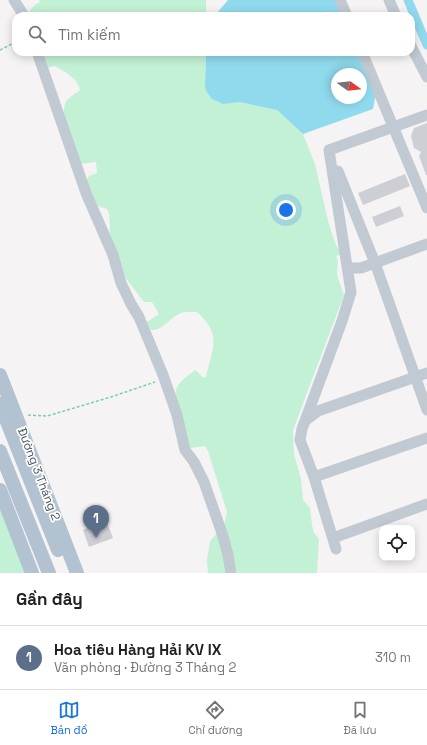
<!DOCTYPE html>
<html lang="vi">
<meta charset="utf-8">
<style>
:root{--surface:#fff;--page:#f6f6f6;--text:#202124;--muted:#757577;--line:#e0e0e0;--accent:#1a73e8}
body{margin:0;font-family:"Space Grotesk",sans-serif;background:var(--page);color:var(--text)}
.controls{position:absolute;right:12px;bottom:12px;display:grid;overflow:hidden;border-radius:8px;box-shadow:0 2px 10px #0003}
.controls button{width:36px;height:36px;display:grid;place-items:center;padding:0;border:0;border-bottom:1px solid var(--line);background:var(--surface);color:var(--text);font:20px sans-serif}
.compass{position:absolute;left:331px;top:68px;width:36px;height:36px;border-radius:50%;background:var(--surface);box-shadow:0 2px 10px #0003;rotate:105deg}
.you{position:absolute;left:286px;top:210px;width:14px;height:14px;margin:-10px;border:3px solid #fff;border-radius:50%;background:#1a73e8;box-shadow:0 0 0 6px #1a73e833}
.badge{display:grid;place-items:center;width:26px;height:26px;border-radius:50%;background:var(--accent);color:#fff;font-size:13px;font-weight:700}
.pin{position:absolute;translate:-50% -33px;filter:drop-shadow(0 1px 2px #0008)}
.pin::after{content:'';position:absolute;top:21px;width:14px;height:12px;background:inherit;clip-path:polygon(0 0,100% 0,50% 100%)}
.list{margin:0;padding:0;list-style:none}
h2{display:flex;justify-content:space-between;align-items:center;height:52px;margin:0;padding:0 16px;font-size:17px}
h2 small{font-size:13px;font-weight:400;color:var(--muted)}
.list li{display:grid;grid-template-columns:26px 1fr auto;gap:12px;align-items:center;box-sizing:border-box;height:64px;padding:0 16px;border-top:1px solid var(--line)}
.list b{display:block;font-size:15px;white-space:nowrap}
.list p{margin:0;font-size:13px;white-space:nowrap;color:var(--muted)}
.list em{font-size:13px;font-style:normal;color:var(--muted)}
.icon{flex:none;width:22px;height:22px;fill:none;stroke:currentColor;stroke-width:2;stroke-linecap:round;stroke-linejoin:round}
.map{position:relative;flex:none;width:427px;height:573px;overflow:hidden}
.search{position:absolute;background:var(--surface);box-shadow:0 2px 10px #0003;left:12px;right:12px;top:12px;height:44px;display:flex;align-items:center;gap:10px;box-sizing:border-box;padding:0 14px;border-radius:12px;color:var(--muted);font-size:15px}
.sheet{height:116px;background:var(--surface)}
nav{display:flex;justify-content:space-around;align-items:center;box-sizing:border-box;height:56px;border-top:1px solid var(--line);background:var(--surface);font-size:11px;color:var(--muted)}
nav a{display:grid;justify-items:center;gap:2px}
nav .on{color:var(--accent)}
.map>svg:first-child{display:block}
.green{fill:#c3f1d5}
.water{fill:#90daee;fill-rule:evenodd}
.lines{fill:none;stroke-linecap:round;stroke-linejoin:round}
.canal{stroke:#90daee;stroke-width:9}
.building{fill:#cdcfd5}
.path{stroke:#7ad0a6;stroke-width:1.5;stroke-dasharray:3 2;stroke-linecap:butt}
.minor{stroke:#c1cad2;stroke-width:11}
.major{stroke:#b3c2d1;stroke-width:14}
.labels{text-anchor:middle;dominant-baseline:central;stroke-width:3.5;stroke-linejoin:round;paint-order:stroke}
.street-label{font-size:12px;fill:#4a5661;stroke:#fff}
</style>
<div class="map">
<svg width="427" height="573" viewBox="0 0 427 573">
<rect width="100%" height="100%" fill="#f5f3f3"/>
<path class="green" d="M 39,0 L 206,0 L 206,16 L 25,16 L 35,5 L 40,2 Z
M 38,52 L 206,52 L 205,76 L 206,91 L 239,102 L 277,110 L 303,134 L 315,164 L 329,225 L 336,245 L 342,254 L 336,256 L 338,261 L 337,275 L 344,295 L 293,430 L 294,454 L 301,479 L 303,500 L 310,508 L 312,525 L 314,533 L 319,539 L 317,573 L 238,573 L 233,571 L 232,573 L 208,573 L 207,560 L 210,541 L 224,525 L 227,512 L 208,451 L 205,446 L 190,448 L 175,396 C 175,384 186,377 195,370 L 204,378 L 206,377 C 212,348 223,336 197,312 C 192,312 185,311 181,313 C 170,317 163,331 151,330 L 147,322 L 159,314 L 152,302 L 144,302 L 122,273 L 109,237 L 110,227 L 109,213 L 107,209 L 95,205 L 86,181 L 89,176 L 97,173 L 96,162 L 80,164 C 75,149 57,114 67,100 C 70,97 76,93 80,90 C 78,78 65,72 55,66 L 46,68 Z
M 0,505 L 26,573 L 0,573 Z"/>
<path class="water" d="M 228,0 L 337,0 L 344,16 L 211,16 L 217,13 Z
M 206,52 L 359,52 L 376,93 L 373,109 L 303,134 L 277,110 L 239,102 L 223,104 L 212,99 L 206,91 L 205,85 ZM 337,74 L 361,74 L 361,98 L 337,98 Z"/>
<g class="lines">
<path class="canal" d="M 408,0 L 427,45"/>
</g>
<path class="building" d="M 427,123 L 427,175 L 426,175 L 419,156 L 421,152 L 414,148 L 411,136 L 414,128 Z
M 405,174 L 410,186 L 363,205 L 358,193 Z
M 400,206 L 404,216 L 376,227 L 372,217 Z
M 106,520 L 113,538 L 89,547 L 83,530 Z"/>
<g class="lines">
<path class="path" d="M 0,50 L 16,42
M 28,415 L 47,416 L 111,397 L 155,382"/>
<path class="minor" d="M 14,0 L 24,16
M 340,0 L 347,16
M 389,0 L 396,16
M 411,46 L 427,77
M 37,52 L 86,193 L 113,255 L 121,283 L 131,304 L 139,317 L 163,375 L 177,415 L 185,450 L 194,462 L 204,482 L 223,536 L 228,555 L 231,573
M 362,52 L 427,208
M 329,150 L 351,292 L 342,321 L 302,429 L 300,440 L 314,477 L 336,549
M 329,150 L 427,115
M 338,171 L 375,263 L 427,410
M 348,268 L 361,268 L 427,244
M 306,420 L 318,411 L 427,373
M 314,477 L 427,438
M 333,538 L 427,504"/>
<path class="major" d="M 0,375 L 77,573
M 0,404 L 58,550
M 0,451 L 49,573
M 0,490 L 32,573"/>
</g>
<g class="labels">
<g class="street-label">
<text transform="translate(39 474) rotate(69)">Đường 3 Tháng 2</text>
</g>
</g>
</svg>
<div class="controls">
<button><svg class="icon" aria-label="locate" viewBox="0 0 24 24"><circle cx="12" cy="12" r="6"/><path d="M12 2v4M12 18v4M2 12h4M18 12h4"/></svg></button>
</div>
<svg class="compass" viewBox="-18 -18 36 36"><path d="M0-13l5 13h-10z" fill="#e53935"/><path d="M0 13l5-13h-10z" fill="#757577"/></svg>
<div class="you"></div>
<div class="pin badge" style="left:96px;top:538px;background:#5c6f8a">1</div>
<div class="search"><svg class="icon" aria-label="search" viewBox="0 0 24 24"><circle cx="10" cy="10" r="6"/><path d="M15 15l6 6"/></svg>Tìm kiếm</div>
</div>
<section class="sheet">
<h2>Gần đây<small></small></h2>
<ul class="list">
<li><span class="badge" style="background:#5c6f8a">1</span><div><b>Hoa tiêu Hàng Hải KV IX</b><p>Văn phòng · Đường 3 Tháng 2</p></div><em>310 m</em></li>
</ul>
</section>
<nav>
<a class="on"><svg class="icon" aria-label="map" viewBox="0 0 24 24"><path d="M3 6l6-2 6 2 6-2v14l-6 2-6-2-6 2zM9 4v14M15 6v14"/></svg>Bản đồ</a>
<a><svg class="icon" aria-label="directions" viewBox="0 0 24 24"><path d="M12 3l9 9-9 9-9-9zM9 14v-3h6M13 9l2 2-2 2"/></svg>Chỉ đường</a>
<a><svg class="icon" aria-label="saved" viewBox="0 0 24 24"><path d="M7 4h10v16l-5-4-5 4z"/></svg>Đã lưu</a>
</nav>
